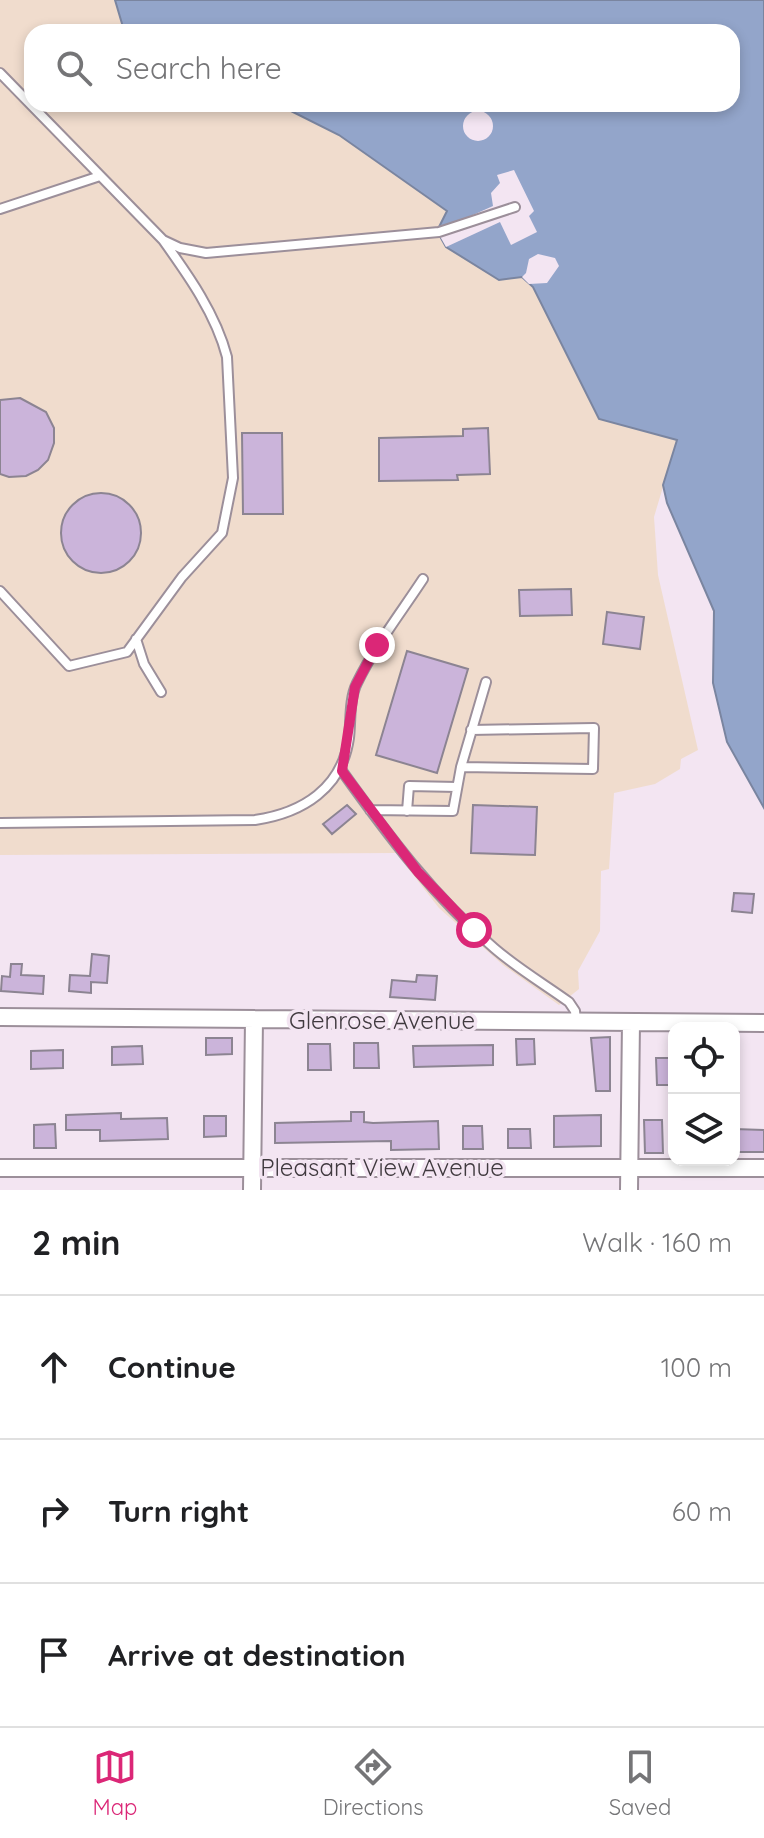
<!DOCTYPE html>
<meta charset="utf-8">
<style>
:root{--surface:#fff;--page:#f2f2f2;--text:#202124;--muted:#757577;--line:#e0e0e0;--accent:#db2777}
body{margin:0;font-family:Quicksand,sans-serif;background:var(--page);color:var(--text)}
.controls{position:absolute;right:24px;bottom:24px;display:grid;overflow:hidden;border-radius:16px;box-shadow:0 4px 12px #0003}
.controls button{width:72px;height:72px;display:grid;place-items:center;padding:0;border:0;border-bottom:2px solid var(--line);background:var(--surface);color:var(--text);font:40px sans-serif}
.stop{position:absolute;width:24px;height:24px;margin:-18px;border:6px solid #db2777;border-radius:50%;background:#fff}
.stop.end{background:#db2777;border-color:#fff;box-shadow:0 2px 8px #0008}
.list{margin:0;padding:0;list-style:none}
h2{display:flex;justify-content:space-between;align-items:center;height:104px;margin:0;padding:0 32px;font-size:34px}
h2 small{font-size:26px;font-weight:400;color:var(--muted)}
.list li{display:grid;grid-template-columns:52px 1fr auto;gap:24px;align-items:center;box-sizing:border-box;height:144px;padding:0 32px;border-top:2px solid var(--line)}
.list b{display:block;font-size:30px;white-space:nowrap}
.list em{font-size:26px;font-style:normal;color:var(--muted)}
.icon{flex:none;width:44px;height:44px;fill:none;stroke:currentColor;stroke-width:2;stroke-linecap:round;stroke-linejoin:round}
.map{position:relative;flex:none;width:764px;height:1190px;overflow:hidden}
.search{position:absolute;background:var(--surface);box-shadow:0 4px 12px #0003;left:24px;right:24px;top:24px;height:88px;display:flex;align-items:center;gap:20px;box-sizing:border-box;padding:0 28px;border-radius:24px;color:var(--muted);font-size:30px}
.sheet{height:536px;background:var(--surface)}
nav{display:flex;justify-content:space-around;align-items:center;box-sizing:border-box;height:112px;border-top:2px solid var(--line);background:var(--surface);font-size:22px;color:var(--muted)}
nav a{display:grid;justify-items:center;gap:4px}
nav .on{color:var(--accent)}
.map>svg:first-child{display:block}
.industrial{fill:#f0dccd}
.water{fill:#93a5ca;stroke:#7a85a0;stroke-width:2}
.pier{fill:#f3e5f2}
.building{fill:#cbb4da;stroke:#8c8492;stroke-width:2}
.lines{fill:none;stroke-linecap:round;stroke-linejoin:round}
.service-casing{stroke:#9c8f9a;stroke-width:12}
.minor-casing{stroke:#9c8f9a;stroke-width:20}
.service{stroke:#fff;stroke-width:8}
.minor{stroke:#fff;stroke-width:16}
.route{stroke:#db2777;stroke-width:10}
.labels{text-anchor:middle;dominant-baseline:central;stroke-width:7;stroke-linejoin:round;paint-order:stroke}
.street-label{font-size:24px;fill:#403a3f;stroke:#f3e5f2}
</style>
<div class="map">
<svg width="764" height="1190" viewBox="0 0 764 1190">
<rect width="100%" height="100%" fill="#f3e5f2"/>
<path class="industrial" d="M 0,0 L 115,0 L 123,27 L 133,32 L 32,32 L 32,104 L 277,104 L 339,135 L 447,211 L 533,288 L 599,419 L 677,440 L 654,517 L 658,575 L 698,750 L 681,759 L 680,769 L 655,784 L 614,793 L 609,869 L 601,871 L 600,931 L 578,971 L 579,989 L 559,1005 L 503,965 L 439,908 L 396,853 L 0,855 Z"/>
<path class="water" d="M 115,0 L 764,0 L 764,808 L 727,742 L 713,683 L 714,611 L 667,503 L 663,485 L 677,440 L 599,419 L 533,287 L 522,277 L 499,280 L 446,247 L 437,231 L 447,211 L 339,135 L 277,104 L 732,104 L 732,32 L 133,32 L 123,27 Z"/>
<path class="pier" d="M463 126a15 15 0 1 1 30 0a15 15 0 1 1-30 0Z
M 514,170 L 534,211 L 529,216 L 537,232 L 511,245 L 500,222 L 446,247 L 437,231 L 493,206 L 491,193 L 500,183 L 497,175 Z
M 538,254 L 555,258 L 559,266 L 547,283 L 529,284 L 522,277 L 526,273 L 529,259 Z"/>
<path class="building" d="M 20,398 L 46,412 L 54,428 L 54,443 L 48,460 L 38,470 L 26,476 L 9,477 L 0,474 L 0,400 Z
M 488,428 L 490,474 L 457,475 L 458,480 L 379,481 L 379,438 L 463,436 L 463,429 Z
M 242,433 L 282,433 L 283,514 L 243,514 Z
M61 533a40 40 0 1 1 80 0a40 40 0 1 1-80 0Z
M 571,589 L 572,615 L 520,616 L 519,590 Z
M 607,612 L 644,617 L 640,649 L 603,644 Z
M 407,651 L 468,669 L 437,773 L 376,755 Z
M 347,805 L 356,814 L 332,834 L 323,824 Z
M 473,805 L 537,807 L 535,855 L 471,853 Z
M 734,893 L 754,894 L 752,913 L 732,911 Z
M 92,954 L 109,956 L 107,983 L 91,982 L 91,993 L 69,991 L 70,975 L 90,976 Z
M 11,964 L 22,964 L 21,975 L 44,976 L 43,994 L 1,991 L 2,976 L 10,977 Z
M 417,975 L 437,976 L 435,1000 L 390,997 L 392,980 L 416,982 Z
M 610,1037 L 610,1091 L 596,1091 L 591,1038 Z
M 206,1038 L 232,1038 L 232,1054 L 206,1055 Z
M 516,1039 L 534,1039 L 535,1064 L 517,1065 Z
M 354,1043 L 378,1043 L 379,1068 L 354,1068 Z
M 308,1044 L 330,1044 L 331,1070 L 308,1070 Z
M 493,1045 L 493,1065 L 414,1067 L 413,1046 Z
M 142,1046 L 143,1064 L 112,1065 L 112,1047 Z
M 63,1050 L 63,1068 L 31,1069 L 31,1051 Z
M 656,1058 L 674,1058 L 674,1085 L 657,1085 Z
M 351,1112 L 364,1112 L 364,1122 L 373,1123 L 438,1121 L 439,1149 L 391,1150 L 391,1141 L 275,1143 L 275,1123 L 351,1121 Z
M 121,1113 L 121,1119 L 167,1118 L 168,1139 L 100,1141 L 100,1130 L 66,1130 L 66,1115 Z
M 601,1115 L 601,1146 L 554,1147 L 554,1116 Z
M 204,1116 L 226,1116 L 226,1136 L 204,1137 Z
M 644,1120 L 662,1120 L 663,1153 L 645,1153 Z
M 55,1124 L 56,1148 L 34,1148 L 34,1125 Z
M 463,1126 L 482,1126 L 483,1149 L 463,1149 Z
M 508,1129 L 530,1129 L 531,1148 L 508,1148 Z
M 734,1129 L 764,1130 L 764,1152 L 734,1152 Z"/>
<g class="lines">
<defs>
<path id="service" d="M 0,73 L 163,240 L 180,248 L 206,253 L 439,232 L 515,207
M 0,209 L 100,176
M 0,591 L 69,666 L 127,652 L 182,577 L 222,533 L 233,478 L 227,357 C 216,314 188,275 163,240
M 136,639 L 144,664 L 161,692
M 461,767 L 486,682
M 342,771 C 387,834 434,897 494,948 C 517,968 544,984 569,1002 L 575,1011 L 576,1021
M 370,810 L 453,811 L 461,767 L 593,769 L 594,728 L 471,730
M 407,811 L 409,786 L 457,787
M 0,823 L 255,820 C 303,813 342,788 349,738 C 351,721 349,699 357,683 C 375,646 400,614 423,579"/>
<path id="minor" d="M 0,1017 L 764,1023
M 0,1168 L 764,1168
M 252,1190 L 254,1019
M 629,1190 L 631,1022"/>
</defs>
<use href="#service" class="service-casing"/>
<use href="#minor" class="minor-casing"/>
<use href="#service" class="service"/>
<use href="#minor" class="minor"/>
</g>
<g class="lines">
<path class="route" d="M 377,645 L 355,687 L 342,771 L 418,872 L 474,930"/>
</g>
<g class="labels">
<g class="street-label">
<text x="382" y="1020">Glenrose Avenue</text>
<text x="382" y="1167">Pleasant View Avenue</text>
</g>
</g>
</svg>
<div class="controls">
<button><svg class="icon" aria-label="locate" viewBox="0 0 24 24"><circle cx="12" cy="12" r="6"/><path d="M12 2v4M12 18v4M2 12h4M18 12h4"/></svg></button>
<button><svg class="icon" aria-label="layers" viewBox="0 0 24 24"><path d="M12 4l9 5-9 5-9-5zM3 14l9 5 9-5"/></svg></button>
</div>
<div class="stop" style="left:474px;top:930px"></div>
<div class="stop end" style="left:377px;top:645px"></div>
<div class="search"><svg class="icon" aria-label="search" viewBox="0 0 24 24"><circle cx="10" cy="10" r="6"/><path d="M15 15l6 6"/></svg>Search here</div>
</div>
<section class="sheet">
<h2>2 min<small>Walk · 160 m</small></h2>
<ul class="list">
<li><svg class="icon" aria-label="ahead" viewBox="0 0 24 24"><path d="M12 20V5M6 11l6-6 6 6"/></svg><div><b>Continue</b></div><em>100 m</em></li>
<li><svg class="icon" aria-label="right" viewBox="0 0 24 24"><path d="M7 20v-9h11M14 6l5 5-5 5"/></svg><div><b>Turn right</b></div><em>60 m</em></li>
<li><svg class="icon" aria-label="arrive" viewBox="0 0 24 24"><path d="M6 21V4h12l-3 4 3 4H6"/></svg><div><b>Arrive at destination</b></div></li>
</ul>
</section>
<nav>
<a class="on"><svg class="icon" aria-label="map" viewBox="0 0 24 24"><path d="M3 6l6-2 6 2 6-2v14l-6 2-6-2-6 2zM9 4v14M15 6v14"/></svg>Map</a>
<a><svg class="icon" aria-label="directions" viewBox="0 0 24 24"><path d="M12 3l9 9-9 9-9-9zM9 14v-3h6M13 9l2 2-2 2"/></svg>Directions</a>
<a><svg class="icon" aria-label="saved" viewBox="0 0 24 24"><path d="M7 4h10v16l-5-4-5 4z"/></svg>Saved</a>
</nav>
